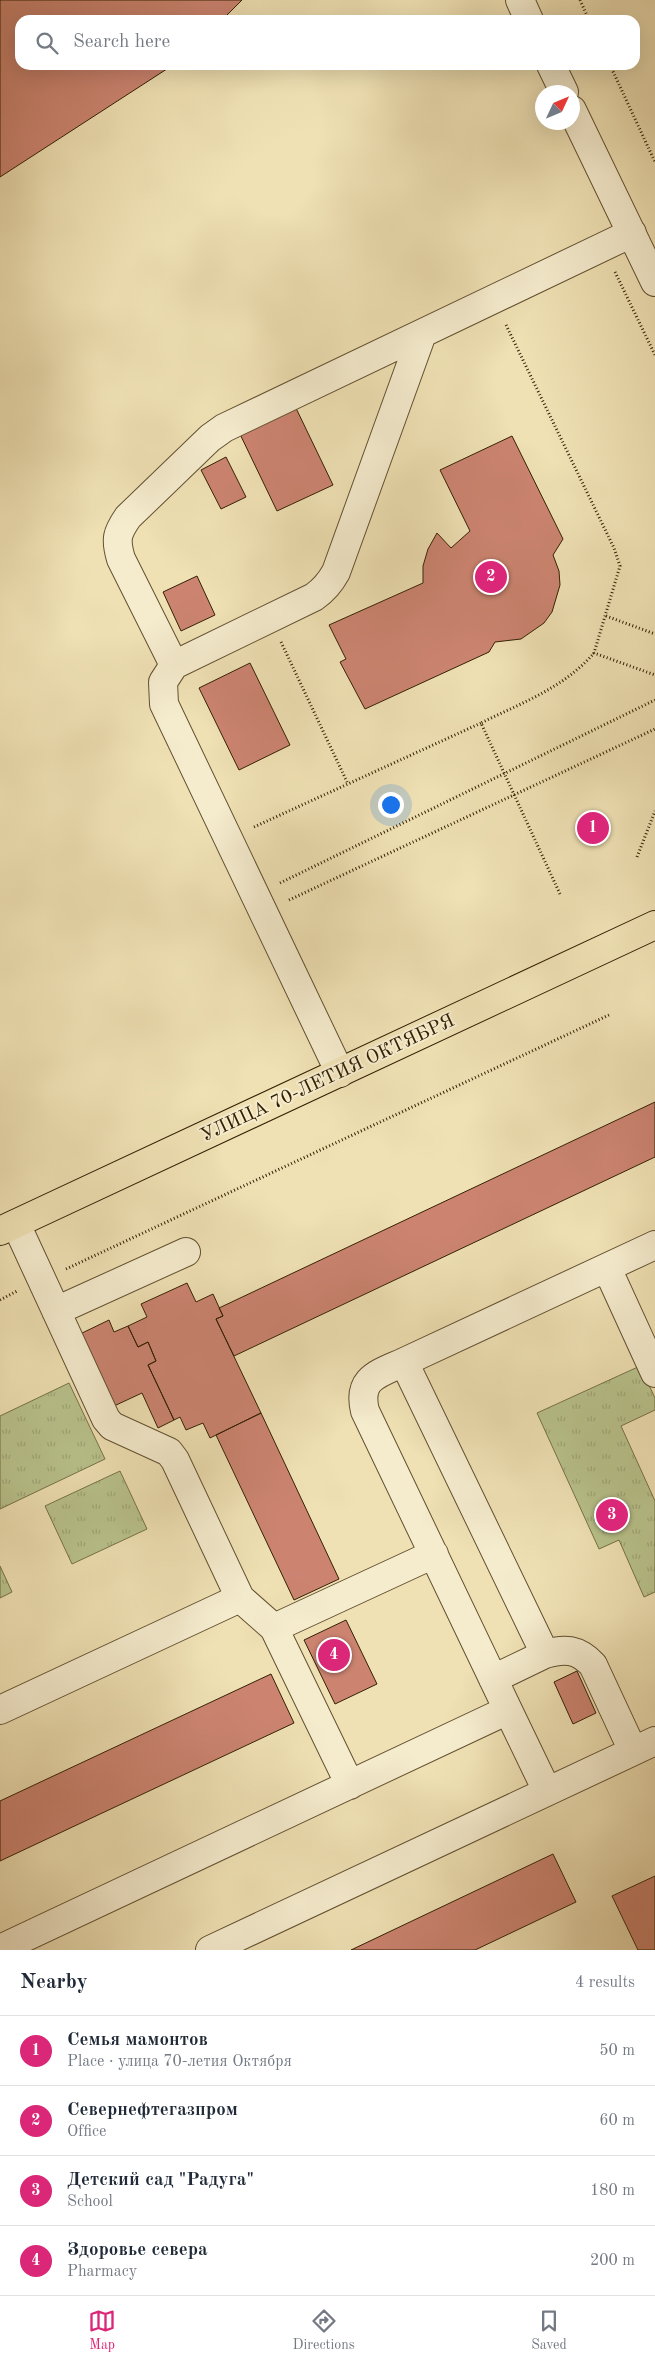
<!DOCTYPE html>
<meta charset="utf-8">
<style>
:root{--surface:#fff;--page:#f6f6f7;--text:#1f2937;--muted:#747a83;--line:#e0e1e3;--accent:#db2777}
body{margin:0;font-family:"Old Standard TT",serif;background:var(--page);color:var(--text)}
.compass{position:absolute;left:535px;top:85px;width:45px;height:45px;border-radius:50%;background:var(--surface);box-shadow:0 5px 20px #0002;rotate:46deg}
.you{position:absolute;left:390px;top:804px;width:18px;height:18px;margin:-12px;border:4px solid #fff;border-radius:50%;background:#1a73e8;box-shadow:0 0 0 8px #1a73e833}
.badge{display:grid;place-items:center;width:32px;height:32px;border-radius:50%;background:var(--accent);color:#fff;font-size:16px;font-weight:700}
.pin{position:absolute;translate:-50% -50%;border:2px solid #fff;box-shadow:0 1px 5px #0006}
.list{margin:0;padding:0;list-style:none}
h2{display:flex;justify-content:space-between;align-items:center;height:65px;margin:0;padding:0 20px;font-size:21px}
h2 small{font-size:16px;font-weight:400;color:var(--muted)}
.list li{display:grid;grid-template-columns:32px 1fr auto;gap:15px;align-items:center;box-sizing:border-box;height:70px;padding:0 20px;border-top:1px solid var(--line)}
.list b{display:block;font-size:19px;white-space:nowrap}
.list p{margin:0;font-size:16px;white-space:nowrap;color:var(--muted)}
.list em{font-size:16px;font-style:normal;color:var(--muted)}
.icon{flex:none;width:28px;height:28px;fill:none;stroke:currentColor;stroke-width:2;stroke-linecap:round;stroke-linejoin:round}
.map{position:relative;flex:none;width:655px;height:1950px;overflow:hidden}
.search{position:absolute;background:var(--surface);box-shadow:0 5px 20px #0002;left:15px;right:15px;top:15px;height:55px;display:flex;align-items:center;gap:12px;box-sizing:border-box;padding:0 18px;border-radius:15px;color:var(--muted);font-size:19px}
.sheet{height:345px;background:var(--surface)}
nav{display:flex;justify-content:space-around;align-items:center;box-sizing:border-box;height:70px;border-top:1px solid var(--line);background:var(--surface);font-size:14px;color:var(--muted)}
nav a{display:grid;justify-items:center;gap:2px}
nav .on{color:var(--accent)}
.map>svg:first-child{display:block}
.grass{fill:url(#grass-tufts);stroke:#767248}
.building{fill:#cc8471;stroke:#332004}
.lines{fill:none;stroke-linecap:round;stroke-linejoin:round}
.minor-casing{stroke:#625030;stroke-width:30}
.major-casing{stroke:#332004;stroke-width:30}
.path{stroke:#332004;stroke-width:3;stroke-dasharray:1 2.5;stroke-linecap:butt}
.minor{stroke:#f5ecce;stroke-width:28}
.major{stroke:#efe1b4;stroke-width:28}
.labels{text-anchor:middle;dominant-baseline:central;stroke-width:4;stroke-linejoin:round;paint-order:stroke}
.street-label{font-size:19px;fill:#332004;stroke:#f5ecce}
</style>
<div class="map">
<svg width="655" height="1950" viewBox="0 0 655 1950">
<defs>
<pattern id="grass-tufts" width="24" height="20" patternUnits="userSpaceOnUse" patternTransform="scale(1.25)"><rect width="24" height="20" fill="#b9c38d"/><path d="M3 7l-1-3M5 7V3M7 7l1-3M15 17l-1-3M17 17v-4M19 17l1-3" fill="none" stroke="#a0a778"/></pattern>
</defs>
<rect width="100%" height="100%" fill="#efe1b4"/>
<filter id="stains"><feTurbulence type="fractalNoise" baseFrequency=".004" numOctaves="4"/><feColorMatrix values="0 0 0 0 .2 0 0 0 0 .09 0 0 0 0 .02 0 0 0 .5 -.17"/></filter>
<radialGradient id="worn" r=".72"><stop offset=".6" stop-color="#630" stop-opacity="0"/><stop offset="1" stop-color="#630" stop-opacity=".3"/></radialGradient>
<path class="grass" d="M 640,1366 L 655,1398 L 655,1410 L 621,1426 L 655,1501 L 655,1592 L 644,1597 L 619,1540 L 599,1549 L 537,1413 Z
M 69,1383 L 105,1459 L 0,1509 L 0,1416 Z
M 120,1471 L 147,1529 L 72,1564 L 45,1506 Z
M 0,1566 L 12,1592 L 0,1598 Z"/>
<path class="building" d="M 0,0 L 242,0 L 222,20 L 20,20 L 20,65 L 173,65 L 0,177 Z
M 294,404 L 333,485 L 277,511 L 238,430 Z
M 512,436 L 563,539 L 553,555 L 559,571 L 560,585 L 552,612 L 544,623 L 521,639 L 495,642 L 489,652 L 365,709 L 340,662 L 346,659 L 329,625 L 423,583 L 423,566 L 428,549 L 437,533 L 451,548 L 470,531 L 440,470 Z
M 226,457 L 246,497 L 221,509 L 201,470 Z
M 197,576 L 215,615 L 181,631 L 163,592 Z
M 250,663 L 290,745 L 239,770 L 199,688 Z
M 655,1102 L 655,1157 L 234,1356 L 216,1319 L 223,1316 L 219,1308 Z
M 187,1283 L 196,1302 L 213,1294 L 223,1316 L 216,1319 L 261,1413 L 210,1438 L 203,1423 L 186,1430 L 180,1417 L 174,1420 L 148,1365 L 156,1361 L 148,1342 L 138,1347 L 128,1326 L 147,1317 L 141,1304 Z
M 109,1320 L 114,1332 L 128,1326 L 138,1347 L 148,1342 L 156,1361 L 148,1365 L 174,1420 L 158,1428 L 142,1393 L 114,1406 L 76,1336 Z
M 261,1413 L 339,1579 L 294,1600 L 216,1435 Z
M 346,1620 L 377,1684 L 335,1704 L 304,1640 Z
M 577,1671 L 596,1713 L 573,1724 L 554,1682 Z
M 271,1674 L 294,1723 L 0,1861 L 0,1801 Z
M 553,1854 L 576,1902 L 475,1950 L 351,1950 Z
M 655,1876 L 655,1950 L 638,1950 L 612,1896 Z"/>
<g class="lines">
<defs>
<path id="minor" d="M 520,0 L 529,20
M 551,65 L 564,92
M 572,110 L 655,282
M 174,665 L 314,597 C 324,590 330,583 336,572 L 422,334
M 340,1073 L 164,704 L 163,682 L 174,665 L 121,559 C 115,539 117,533 128,517 L 210,438 L 224,428 L 632,233
M 16,1224 L 106,1419 L 112,1426 L 169,1452 L 175,1460 L 240,1598
M 607,1268 L 655,1373
M 56,1311 L 186,1252
M 404,1362 L 545,1654 L 493,1679
M 274,1628 L 434,1554
M 545,1654 C 565,1648 578,1649 593,1665 L 633,1751
M 0,1710 L 240,1598 L 274,1628 L 350,1785
M 508,1710 L 365,1411 C 357,1378 378,1374 404,1362 L 655,1245
M 0,1949 L 508,1710 L 547,1791
M 210,1950 L 655,1741"/>
<path id="major" d="M 0,1231 L 655,925"/>
</defs>
<use href="#minor" class="minor-casing"/>
<use href="#major" class="major-casing"/>
<path class="path" d="M 580,0 L 589,20
M 610,65 L 655,162
M 615,272 L 655,355
M 506,325 L 614,548 L 620,566 L 594,653 L 655,675
M 606,616 L 655,634
M 281,642 L 348,784
M 254,827 L 481,723
M 637,857 L 655,811
M 280,883 L 655,700
M 560,894 L 481,723 C 521,703 564,688 594,653
M 289,900 L 655,729
M 66,1269 L 609,1015
M 0,1300 L 17,1291"/>
<use href="#minor" class="minor"/>
<use href="#major" class="major"/>
</g>
<g class="labels">
<g class="street-label">
<text transform="translate(328 1079) rotate(-25)">УЛИЦА 70-ЛЕТИЯ ОКТЯБРЯ</text>
</g>
</g>
<rect width="100%" height="100%" filter="url(#stains)"/>
<rect width="100%" height="100%" fill="url(#worn)"/>
</svg>
<svg class="compass" viewBox="-18 -18 36 36"><path d="M0-13l5 13h-10z" fill="#e53935"/><path d="M0 13l5-13h-10z" fill="#747a83"/></svg>
<div class="you"></div>
<div class="pin badge" style="left:593px;top:828px">1</div>
<div class="pin badge" style="left:491px;top:577px">2</div>
<div class="pin badge" style="left:612px;top:1515px">3</div>
<div class="pin badge" style="left:334px;top:1655px">4</div>
<div class="search"><svg class="icon" aria-label="search" viewBox="0 0 24 24"><circle cx="10" cy="10" r="6"/><path d="M15 15l6 6"/></svg>Search here</div>
</div>
<section class="sheet">
<h2>Nearby<small>4 results</small></h2>
<ul class="list">
<li><span class="badge">1</span><div><b>Семья мамонтов</b><p>Place · улица 70-летия Октября</p></div><em>50 m</em></li>
<li><span class="badge">2</span><div><b>Севернефтегазпром</b><p>Office</p></div><em>60 m</em></li>
<li><span class="badge">3</span><div><b>Детский сад &quot;Радуга&quot;</b><p>School</p></div><em>180 m</em></li>
<li><span class="badge">4</span><div><b>Здоровье севера</b><p>Pharmacy</p></div><em>200 m</em></li>
</ul>
</section>
<nav>
<a class="on"><svg class="icon" aria-label="map" viewBox="0 0 24 24"><path d="M3 6l6-2 6 2 6-2v14l-6 2-6-2-6 2zM9 4v14M15 6v14"/></svg>Map</a>
<a><svg class="icon" aria-label="directions" viewBox="0 0 24 24"><path d="M12 3l9 9-9 9-9-9zM9 14v-3h6M13 9l2 2-2 2"/></svg>Directions</a>
<a><svg class="icon" aria-label="saved" viewBox="0 0 24 24"><path d="M7 4h10v16l-5-4-5 4z"/></svg>Saved</a>
</nav>
